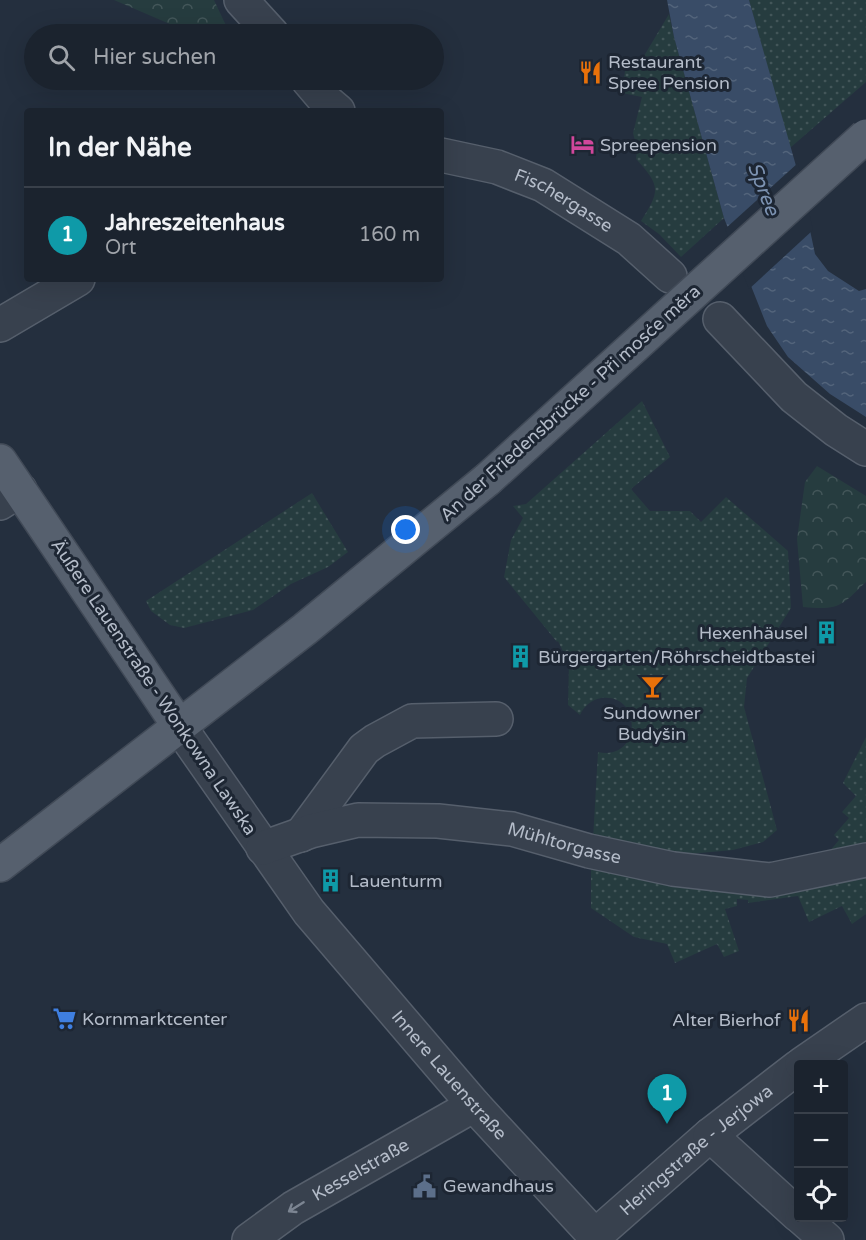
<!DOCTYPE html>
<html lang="de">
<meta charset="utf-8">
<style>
:root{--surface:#1b232e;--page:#242b36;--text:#f1f3f6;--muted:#a0a4aa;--line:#39404a;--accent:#db2777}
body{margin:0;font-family:"Varela Round",sans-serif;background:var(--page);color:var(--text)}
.controls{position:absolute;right:18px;bottom:18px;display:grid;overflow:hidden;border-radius:6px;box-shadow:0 6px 24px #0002}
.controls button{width:54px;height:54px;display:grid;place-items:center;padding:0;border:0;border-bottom:2px solid var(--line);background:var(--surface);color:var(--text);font:30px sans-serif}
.you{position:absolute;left:406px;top:530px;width:21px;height:21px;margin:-15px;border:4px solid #fff;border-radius:50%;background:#1a73e8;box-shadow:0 0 0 9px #1a73e833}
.badge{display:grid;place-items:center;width:39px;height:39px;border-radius:50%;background:var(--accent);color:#fff;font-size:20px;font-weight:700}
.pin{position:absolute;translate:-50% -50px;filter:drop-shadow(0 2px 3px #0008)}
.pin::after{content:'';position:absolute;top:32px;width:21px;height:18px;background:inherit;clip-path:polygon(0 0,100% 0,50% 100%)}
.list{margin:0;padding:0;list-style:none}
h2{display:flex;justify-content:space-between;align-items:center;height:78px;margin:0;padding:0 24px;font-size:26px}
h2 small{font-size:20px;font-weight:400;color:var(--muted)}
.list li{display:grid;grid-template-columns:39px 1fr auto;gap:18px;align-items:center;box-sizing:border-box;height:96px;padding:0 24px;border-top:2px solid var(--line)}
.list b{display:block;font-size:22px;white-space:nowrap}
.list p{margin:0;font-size:20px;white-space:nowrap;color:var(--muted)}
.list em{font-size:20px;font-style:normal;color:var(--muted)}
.icon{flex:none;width:33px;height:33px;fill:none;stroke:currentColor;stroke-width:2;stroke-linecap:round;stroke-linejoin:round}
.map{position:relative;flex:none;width:866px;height:1240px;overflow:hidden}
.search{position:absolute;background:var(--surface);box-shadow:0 6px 24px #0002;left:24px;top:24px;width:420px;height:66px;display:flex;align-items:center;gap:15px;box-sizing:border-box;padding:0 21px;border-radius:33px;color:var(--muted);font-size:22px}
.panel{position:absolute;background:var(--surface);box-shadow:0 6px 24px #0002;left:24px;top:108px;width:420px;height:174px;border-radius:6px}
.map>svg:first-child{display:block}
.grass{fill:url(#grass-dots)}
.forest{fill:url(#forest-crowns)}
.water{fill:url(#water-ripples)}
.pier{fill:#242f3e}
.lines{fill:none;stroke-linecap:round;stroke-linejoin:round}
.minor-casing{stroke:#565f6c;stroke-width:36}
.major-casing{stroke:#414a57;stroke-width:36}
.minor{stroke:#38414e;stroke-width:33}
.major{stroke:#56606e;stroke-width:33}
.major-bridge-casing{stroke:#414a57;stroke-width:36;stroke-linecap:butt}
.major-bridge{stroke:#56606e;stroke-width:33}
.oneway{stroke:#7c8592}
.labels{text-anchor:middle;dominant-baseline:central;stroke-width:6;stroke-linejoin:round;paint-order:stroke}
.poi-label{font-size:18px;fill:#b4bcc9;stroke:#1d2633;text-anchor:start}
.street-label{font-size:18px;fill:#b4bcc9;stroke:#1d2633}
.water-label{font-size:20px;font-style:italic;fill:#7c92b1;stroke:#1d2633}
</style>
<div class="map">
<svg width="866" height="1240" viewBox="0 0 866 1240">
<defs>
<pattern id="grass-dots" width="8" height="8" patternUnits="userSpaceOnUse" patternTransform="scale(1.5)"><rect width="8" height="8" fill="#263c3f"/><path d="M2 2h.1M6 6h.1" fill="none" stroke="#435659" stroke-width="1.8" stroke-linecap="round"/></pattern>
<pattern id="forest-crowns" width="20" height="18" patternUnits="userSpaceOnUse" patternTransform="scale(1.5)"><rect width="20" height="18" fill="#263c3f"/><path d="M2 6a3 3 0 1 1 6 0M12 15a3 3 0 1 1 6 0" fill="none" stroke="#435659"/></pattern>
<pattern id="water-ripples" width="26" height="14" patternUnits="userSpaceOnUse" patternTransform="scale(1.5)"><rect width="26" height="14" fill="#394c67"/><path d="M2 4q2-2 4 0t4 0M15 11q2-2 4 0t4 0" fill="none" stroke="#53647b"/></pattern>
</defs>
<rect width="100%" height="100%" fill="#242f3e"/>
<path class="grass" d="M 749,0 L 866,0 L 866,82 L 790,148 Z
M 669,14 L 674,37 L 724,218 L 681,257 L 659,234 L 641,221 C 660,191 661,186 636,159 L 637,149 L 633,133 L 642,97 L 622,93 L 625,71 L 641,61 Z
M 642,401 L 670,457 L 631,489 L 650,511 L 690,511 L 701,522 L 726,497 L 788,551 L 791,608 L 747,678 L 744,707 L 777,830 L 763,842 L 733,850 L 689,854 L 593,839 L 598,752 C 641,762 644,693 601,698 C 591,700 584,706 580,715 L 568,705 L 569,664 L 558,641 L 557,642 L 504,577 L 511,540 L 523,518 L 513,506 L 526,504 Z
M 312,493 L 348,552 L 328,567 L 291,584 L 253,610 L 184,628 L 170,625 L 151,611 L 146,601 Z
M 866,716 L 866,844 L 828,853 L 839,840 L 834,835 L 849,818 L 842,812 L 856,796 L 843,783 L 866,737 Z
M 591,866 L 866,873 L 866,914 L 852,924 L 842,906 L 809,922 L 798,896 L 748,903 L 748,900 L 737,899 L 737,906 L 725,909 L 739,951 L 724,957 L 717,944 L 675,963 L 667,944 L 634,937 L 591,908 Z"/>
<path class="forest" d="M 114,0 L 214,0 L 230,34 L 193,34 Z
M 817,466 L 866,496 L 866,582 C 840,607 840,610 803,607 L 797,539 L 805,482 Z"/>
<path class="water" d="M 667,0 L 749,0 L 798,173 L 815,254 L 828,271 L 859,291 L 866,289 L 866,417 L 830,394 L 788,357 L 767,326 L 724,218 L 674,37 Z"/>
<path class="pier" d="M 798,163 L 813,230 L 749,289 L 725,229 Z"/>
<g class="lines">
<defs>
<g id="minor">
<path d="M 241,0 L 272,34"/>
<path d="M 308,80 L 325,100 L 338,111"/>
<path id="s1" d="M 441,155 L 497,167 L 543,185 L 629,239 L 670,276"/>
<path d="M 720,319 L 794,397 L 836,430 L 866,449"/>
<path d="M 0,325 L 78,279"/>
<path d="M 0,503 L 20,490"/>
<path id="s2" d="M 179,726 L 309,912 L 474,1105 L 595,1236 L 710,1135 L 798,1067"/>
<path d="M 301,835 L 364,749 L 375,741 L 412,721 L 496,719"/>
<path id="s3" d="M 263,848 L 311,831 L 358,820 L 438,821 L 512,829 L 589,851 L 673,869 L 770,880 L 866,860"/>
<path d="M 802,1064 L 866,1020"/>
<path d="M 710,1135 L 798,1215"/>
<path d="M 802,1218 L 827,1240"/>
<path id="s4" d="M 249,1240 L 293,1208 L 474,1105"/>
</g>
<path id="major" d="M 0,461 L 179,726
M 0,865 L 305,629 L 488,479"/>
</defs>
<use href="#minor" class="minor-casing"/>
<use href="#major" class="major-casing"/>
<use href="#minor" class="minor"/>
<use href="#major" class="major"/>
<defs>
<path id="major-bridge" d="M 488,479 L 866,136"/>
</defs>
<use href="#major-bridge" class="major-bridge-casing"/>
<use href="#major-bridge" class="major-bridge"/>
</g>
<defs><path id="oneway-shaft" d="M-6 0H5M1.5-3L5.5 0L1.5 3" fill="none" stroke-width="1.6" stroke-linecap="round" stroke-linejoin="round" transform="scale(1.5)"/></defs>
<use class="oneway" href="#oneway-shaft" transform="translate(296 1207) rotate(148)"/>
<defs>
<symbol id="restaurant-bare" viewBox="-9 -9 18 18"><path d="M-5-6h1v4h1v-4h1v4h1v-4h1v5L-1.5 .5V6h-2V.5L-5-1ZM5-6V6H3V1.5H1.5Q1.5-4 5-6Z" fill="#e8710a" stroke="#1d2633" stroke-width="2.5" paint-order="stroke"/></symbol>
<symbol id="hotel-bare" viewBox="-9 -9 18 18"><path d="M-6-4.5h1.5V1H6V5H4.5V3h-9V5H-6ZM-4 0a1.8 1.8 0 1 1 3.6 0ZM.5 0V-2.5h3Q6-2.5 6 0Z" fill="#d1479c" stroke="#1d2633" stroke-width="2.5" paint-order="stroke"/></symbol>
<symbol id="building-bare" viewBox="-9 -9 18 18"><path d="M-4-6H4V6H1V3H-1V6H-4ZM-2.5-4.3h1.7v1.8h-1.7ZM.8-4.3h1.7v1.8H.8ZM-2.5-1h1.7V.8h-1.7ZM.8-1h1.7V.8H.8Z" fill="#0f9aa8" stroke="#1d2633" stroke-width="2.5" paint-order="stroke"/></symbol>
<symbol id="bar-bare" viewBox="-9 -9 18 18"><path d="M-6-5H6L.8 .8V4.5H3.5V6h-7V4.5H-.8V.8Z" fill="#e8710a" stroke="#1d2633" stroke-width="2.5" paint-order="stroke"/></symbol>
<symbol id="supermarket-bare" viewBox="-9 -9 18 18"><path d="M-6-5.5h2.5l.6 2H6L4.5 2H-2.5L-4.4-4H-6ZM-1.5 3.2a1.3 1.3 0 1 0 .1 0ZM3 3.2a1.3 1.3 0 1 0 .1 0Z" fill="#3f7fe0" stroke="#1d2633" stroke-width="2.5" paint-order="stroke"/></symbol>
<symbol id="civic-bare" viewBox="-9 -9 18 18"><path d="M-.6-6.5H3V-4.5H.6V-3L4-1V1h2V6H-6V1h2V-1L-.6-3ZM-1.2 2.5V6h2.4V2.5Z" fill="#5c6f8a" stroke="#1d2633" stroke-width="2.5" paint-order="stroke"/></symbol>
</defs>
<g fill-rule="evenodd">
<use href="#restaurant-bare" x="574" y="56" width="33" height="33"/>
<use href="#hotel-bare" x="566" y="128" width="33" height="33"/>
<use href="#building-bare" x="810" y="616" width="33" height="33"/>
<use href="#building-bare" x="504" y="640" width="33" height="33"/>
<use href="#bar-bare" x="636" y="670" width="33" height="33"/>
<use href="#building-bare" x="314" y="864" width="33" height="33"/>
<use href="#supermarket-bare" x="48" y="1002" width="33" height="33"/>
<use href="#restaurant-bare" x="782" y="1004" width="33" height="33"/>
<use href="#civic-bare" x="408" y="1170" width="33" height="33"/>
</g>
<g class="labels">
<g class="poi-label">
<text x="608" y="62">Restaurant<tspan x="608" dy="21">Spree Pension</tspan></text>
<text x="600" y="145">Spreepension</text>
<text x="808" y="633" text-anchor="end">Hexenhäusel</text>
<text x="538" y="657">Bürgergarten/Röhrscheidtbastei</text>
<text x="652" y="713" text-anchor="middle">Sundowner<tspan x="652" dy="21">Budyšin</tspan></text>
<text x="349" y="881">Lauenturm</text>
<text x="82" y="1019">Kornmarktcenter</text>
<text x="781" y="1020" text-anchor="end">Alter Bierhof</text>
<text x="443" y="1186">Gewandhaus</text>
</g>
<g class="street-label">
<text stroke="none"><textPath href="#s1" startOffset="132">Fischergasse</textPath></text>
<text transform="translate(570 403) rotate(-42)">An der Friedensbrücke - Při mosće měra</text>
<text transform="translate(154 687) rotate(56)">Äußere Lauenstraße - Wonkowna Lawska</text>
<text stroke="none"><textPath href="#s3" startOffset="308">Mühltorgasse</textPath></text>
<text stroke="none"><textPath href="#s2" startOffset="442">Innere Lauenstraße</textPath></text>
<text stroke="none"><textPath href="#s2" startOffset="792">Heringstraße - Jerjowa</textPath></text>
<text stroke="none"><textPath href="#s4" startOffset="132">Kesselstraße</textPath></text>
</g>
<g class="water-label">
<text transform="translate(763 189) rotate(69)">Spree</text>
</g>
</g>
</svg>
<div class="controls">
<button>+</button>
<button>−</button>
<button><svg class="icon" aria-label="locate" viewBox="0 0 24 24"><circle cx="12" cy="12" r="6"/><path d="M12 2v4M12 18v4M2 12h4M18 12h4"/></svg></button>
</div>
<div class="you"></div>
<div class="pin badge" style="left:667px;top:1124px;background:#0f9aa8">1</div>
<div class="search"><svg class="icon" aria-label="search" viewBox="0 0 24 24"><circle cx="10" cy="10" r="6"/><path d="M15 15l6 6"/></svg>Hier suchen</div>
<section class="panel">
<h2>In der Nähe<small></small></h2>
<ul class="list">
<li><span class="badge" style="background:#0f9aa8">1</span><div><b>Jahreszeitenhaus</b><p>Ort</p></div><em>160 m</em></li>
</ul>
</section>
</div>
